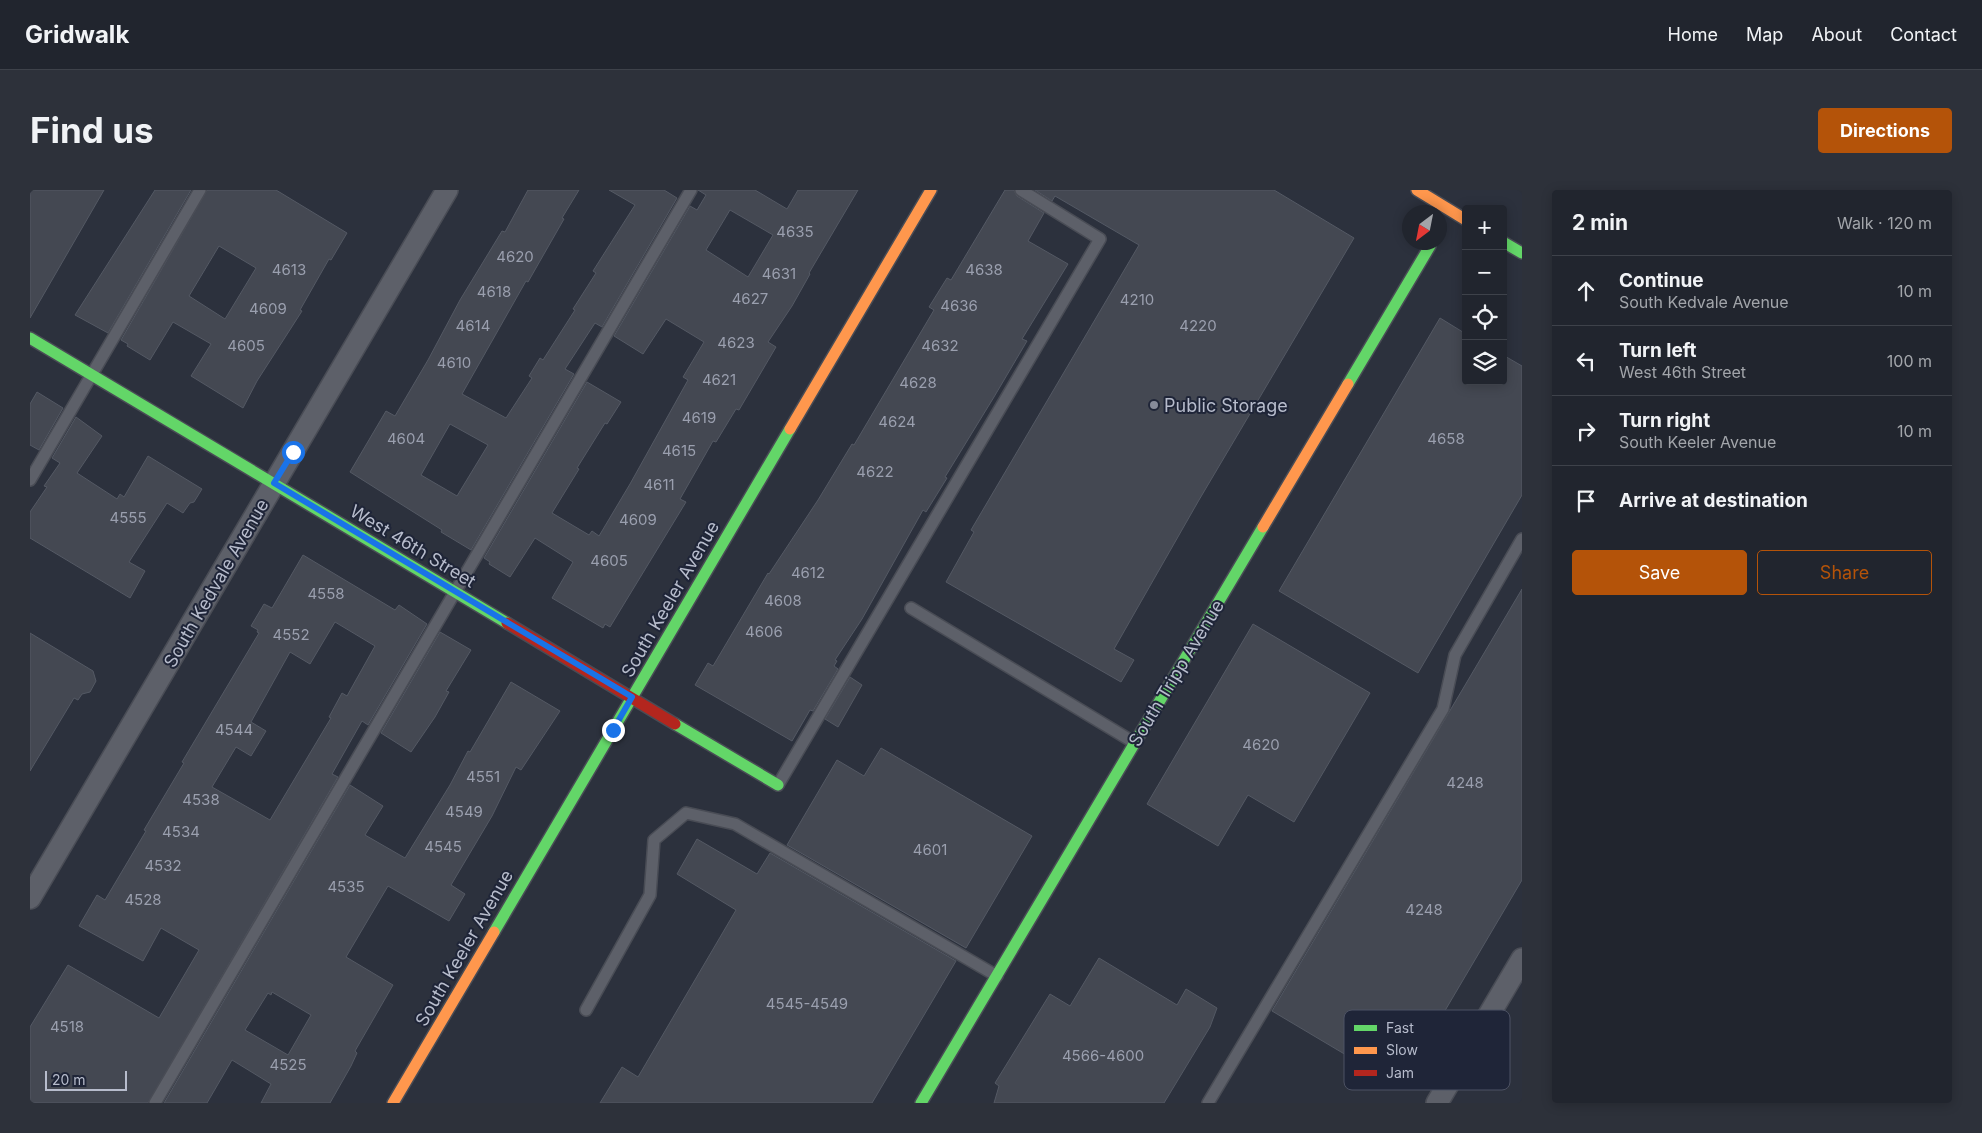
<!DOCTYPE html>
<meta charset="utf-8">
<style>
:root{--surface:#21252e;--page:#2d313a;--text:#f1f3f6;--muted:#a2a5aa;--line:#3e424a;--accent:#b45309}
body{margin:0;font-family:Inter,sans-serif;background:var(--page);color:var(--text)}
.controls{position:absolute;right:15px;top:15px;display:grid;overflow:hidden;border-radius:5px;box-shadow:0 2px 12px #0003}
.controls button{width:45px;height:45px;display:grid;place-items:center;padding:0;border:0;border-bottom:1px solid var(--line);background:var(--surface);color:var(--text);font:25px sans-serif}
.compass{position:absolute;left:1372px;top:15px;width:45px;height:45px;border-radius:50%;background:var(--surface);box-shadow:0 2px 12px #0003;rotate:212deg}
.scale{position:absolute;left:15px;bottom:12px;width:82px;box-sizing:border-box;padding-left:5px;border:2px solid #b7bccc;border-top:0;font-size:14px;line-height:18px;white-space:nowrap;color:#b7bccc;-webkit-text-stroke:4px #1f2538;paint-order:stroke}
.stop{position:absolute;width:15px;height:15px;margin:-11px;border:4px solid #1a73e8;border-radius:50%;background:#fff}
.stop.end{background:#1a73e8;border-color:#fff;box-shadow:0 1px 5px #0008}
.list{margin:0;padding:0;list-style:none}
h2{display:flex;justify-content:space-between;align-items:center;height:65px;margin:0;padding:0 20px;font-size:21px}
h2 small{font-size:16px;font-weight:400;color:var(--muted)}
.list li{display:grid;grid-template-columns:32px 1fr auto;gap:15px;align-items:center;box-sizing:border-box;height:70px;padding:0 20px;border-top:1px solid var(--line)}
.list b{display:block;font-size:19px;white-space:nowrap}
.list p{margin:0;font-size:16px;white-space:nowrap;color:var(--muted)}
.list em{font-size:16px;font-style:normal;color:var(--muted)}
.actions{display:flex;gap:10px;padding:15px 20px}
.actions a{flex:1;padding:11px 0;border:1px solid var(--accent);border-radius:5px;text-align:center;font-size:18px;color:var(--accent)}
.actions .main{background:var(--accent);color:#fff}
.icon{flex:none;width:28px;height:28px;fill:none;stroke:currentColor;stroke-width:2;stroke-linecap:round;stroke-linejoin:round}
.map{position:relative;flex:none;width:1492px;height:913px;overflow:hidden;border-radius:5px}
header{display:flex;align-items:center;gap:30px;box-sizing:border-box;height:70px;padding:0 25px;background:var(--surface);border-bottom:1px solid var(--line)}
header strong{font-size:24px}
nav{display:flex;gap:28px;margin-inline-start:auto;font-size:18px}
.intro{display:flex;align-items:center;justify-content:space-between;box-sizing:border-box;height:120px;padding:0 30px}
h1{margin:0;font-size:35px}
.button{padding:12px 22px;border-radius:5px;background:var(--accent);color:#fff;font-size:18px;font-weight:700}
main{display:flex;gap:30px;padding:0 30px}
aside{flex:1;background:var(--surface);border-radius:5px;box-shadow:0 2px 12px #0003}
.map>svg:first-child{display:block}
.building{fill:#444852;stroke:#545964;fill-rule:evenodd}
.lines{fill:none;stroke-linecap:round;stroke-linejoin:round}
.lane-casing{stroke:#494c55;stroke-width:14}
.street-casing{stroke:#494c55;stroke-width:24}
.fast-casing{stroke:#494c55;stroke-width:14}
.slow-casing{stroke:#494c55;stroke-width:14}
.jam-casing{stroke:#494c55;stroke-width:14}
.lane{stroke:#5d6069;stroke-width:11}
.street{stroke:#5d6069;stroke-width:21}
.fast{stroke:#63d668;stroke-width:11}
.slow{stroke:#ff974d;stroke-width:11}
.jam{stroke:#b3261e;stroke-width:11}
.route{stroke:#1a73e8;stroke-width:6}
.poi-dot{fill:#868b9a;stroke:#1f2538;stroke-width:2}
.labels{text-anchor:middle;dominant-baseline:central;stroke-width:4;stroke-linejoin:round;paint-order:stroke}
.number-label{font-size:15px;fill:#9a9fae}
.poi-label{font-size:18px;fill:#b7bccc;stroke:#1f2538;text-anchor:start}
.street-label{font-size:18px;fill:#b7bccc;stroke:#1f2538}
.key{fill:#1f2538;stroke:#4d5264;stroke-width:1}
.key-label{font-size:14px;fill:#b7bccc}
</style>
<header>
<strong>Gridwalk</strong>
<nav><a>Home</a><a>Map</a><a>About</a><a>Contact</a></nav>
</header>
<div class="intro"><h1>Find us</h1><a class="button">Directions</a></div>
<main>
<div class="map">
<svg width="1492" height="913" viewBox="0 0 1492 913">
<rect width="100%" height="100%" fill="#2c313d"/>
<path class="building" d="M 0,0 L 74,0 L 0,128 Z
M 125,0 L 161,0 L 78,143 L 45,125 Z
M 177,0 L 246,0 L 317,43 L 301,70 L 299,69 L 270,120 L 272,121 L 227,191 L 213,218 L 161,186 L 181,154 L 143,132 L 120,170 L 97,156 L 98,154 L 91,150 ZM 189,56 L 226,78 L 195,129 L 159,106 Z
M 498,0 L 549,0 L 532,28 L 534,29 L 498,92 L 496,91 L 432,204 L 476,228 L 502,188 L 499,186 L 510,168 L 513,170 L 545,120 L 543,119 L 566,83 L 563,81 L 605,15 L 579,0 L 634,0 L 647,8 L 572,137 L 565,133 L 535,179 L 544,184 L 441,360 L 411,342 L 412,340 L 320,282 L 356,221 L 365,226 L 398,170 L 430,110 L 472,41 L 475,42 ZM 420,234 L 458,255 L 427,306 L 391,285 Z
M 668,0 L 725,0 L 757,19 L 768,0 L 828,0 L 779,83 L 780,84 L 762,116 L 738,152 L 746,157 L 709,220 L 706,219 L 686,252 L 683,251 L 650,309 L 656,312 L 580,437 L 575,434 L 573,438 L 522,408 L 543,372 L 505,348 L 480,387 L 459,374 L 460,372 L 454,368 L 557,192 L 591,212 L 577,234 L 575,233 L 547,278 L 549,279 L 522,323 L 559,345 L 562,341 L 569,346 L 600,294 L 658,190 L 653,187 L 674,152 L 636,129 L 613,164 L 584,146 L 660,16 L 667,20 L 676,5 ZM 700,20 L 743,45 L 718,87 L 676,60 Z
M 975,0 L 984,0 L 987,6 L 1014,23 L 998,51 L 1038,74 L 992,149 L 997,151 L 964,207 L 915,287 L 917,288 L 896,322 L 893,320 L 832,429 L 805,470 L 807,471 L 804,476 L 808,479 L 783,521 L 780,520 L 762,551 L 665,495 L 678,473 L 683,476 L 738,383 L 739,384 L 788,310 L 822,254 L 824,255 L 904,120 L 899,117 L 917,88 L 921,90 Z
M 1005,0 L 1244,0 L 1324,48 L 1169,310 L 1084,459 L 1104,470 L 1091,492 L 916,392 L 944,342 L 941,340 L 1109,55 L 1025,6 L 1022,11 Z
M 1410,128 L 1436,144 L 1436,191 L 1473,191 L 1473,165 L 1492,176 L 1492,305 L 1388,483 L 1249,401 Z
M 7,202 L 33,218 L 9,260 L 0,255 L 0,214 Z
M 46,227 L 72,246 L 47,283 L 87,309 L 90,304 L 94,307 L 118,266 L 172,299 L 164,312 L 160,313 L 153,323 L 137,313 L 99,372 L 115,381 L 100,408 L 0,348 L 0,322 L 17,297 L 14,296 L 30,273 L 22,268 Z
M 273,365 L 365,420 L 369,415 L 397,434 L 338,535 L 332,531 L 302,584 L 308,587 L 118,913 L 0,913 L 0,837 L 38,775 L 129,828 L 169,760 L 131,738 L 113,771 L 49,736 L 67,705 L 75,710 L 94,678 L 116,641 L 114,640 L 154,573 L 152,572 L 229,443 L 227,442 L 228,440 L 221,436 L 234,414 L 242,418 ZM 305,432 L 345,456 L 317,506 L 312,503 L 299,527 L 301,528 L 240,630 L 182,597 L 206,557 L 221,566 L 236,541 L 221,532 L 260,462 L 280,474 Z
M 1492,399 L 1492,690 L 1370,897 L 1242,821 Z
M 1223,434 L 1340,503 L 1264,632 L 1218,605 L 1188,656 L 1117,614 Z
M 410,442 L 441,460 L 416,501 L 419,502 L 405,527 L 381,562 L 351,543 Z
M 0,443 L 63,481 L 66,491 L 60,502 L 52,504 L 48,510 L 44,508 L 0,581 Z
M 820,487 L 832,495 L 808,537 L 795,529 Z
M 481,492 L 530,521 L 491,580 L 486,577 L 462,626 L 421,695 L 435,704 L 419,731 L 358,696 L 316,767 L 363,795 L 325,861 L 327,863 L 321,876 L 300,913 L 231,913 L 241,894 L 202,870 L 177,913 L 134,913 L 320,595 L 353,616 L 335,645 L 375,668 L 420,595 L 438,561 L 440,562 ZM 242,802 L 281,825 L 258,865 L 215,840 L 238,803 L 241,805 Z
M 851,558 L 1002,646 L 936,758 L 757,655 L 807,570 L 834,586 Z
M 667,649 L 727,684 L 740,663 L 926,771 L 842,913 L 570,913 L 592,877 L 608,887 L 706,720 L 647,684 Z
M 1069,768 L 1147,815 L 1156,799 L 1187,818 L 1180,837 L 1134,913 L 964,913 L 969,896 L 965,893 L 1020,804 L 1040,816 Z"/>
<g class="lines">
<defs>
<path id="lane" d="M 0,290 L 170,0
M 881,418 L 1105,553
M 748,595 L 1070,49 L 991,0
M 556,820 L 620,705 L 624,650 L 656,623 L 705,634 L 967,786
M 125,913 L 661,0
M 1178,913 L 1413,519 L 1425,465 L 1492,349"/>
<path id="street" d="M 0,708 L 417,0
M 1407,913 L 1492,769"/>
<path id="fast" d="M 1473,52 L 1492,63
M 0,148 L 477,433
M 1318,194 L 1400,56 L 1400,52
M 645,534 L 748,595
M 464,742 L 760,239
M 891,913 L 1233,337"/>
<path id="slow" d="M 1387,0 L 1436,30
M 760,239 L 901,0
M 1233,337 L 1318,194
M 363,913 L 464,742"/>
<path id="jam" d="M 477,433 L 645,534"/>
</defs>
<use href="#lane" class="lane-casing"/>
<use href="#street" class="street-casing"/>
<use href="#fast" class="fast-casing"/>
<use href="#slow" class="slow-casing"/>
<use href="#jam" class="jam-casing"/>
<use href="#lane" class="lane"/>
<use href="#street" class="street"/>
<use href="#fast" class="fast"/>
<use href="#slow" class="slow"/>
<use href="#jam" class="jam"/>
</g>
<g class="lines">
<path class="route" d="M 263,262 L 244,293 L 602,507 L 583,540"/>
</g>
<circle class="poi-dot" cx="1124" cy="215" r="5"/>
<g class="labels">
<g class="number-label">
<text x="765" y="41">4635</text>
<text x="485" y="66">4620</text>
<text x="259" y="79">4613</text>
<text x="954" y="79">4638</text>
<text x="749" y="83">4631</text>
<text x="464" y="101">4618</text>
<text x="720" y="108">4627</text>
<text x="1107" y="109">4210</text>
<text x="929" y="115">4636</text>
<text x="238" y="118">4609</text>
<text x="443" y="135">4614</text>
<text x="1168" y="135">4220</text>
<text x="706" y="152">4623</text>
<text x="216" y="155">4605</text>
<text x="910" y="155">4632</text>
<text x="424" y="172">4610</text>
<text x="689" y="189">4621</text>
<text x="888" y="192">4628</text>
<text x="669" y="227">4619</text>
<text x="867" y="231">4624</text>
<text x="376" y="248">4604</text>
<text x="1416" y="248">4658</text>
<text x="649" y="260">4615</text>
<text x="845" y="281">4622</text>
<text x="629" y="294">4611</text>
<text x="98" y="327">4555</text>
<text x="608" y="329">4609</text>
<text x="579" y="370">4605</text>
<text x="778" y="382">4612</text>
<text x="296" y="403">4558</text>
<text x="753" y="410">4608</text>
<text x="734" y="441">4606</text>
<text x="261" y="444">4552</text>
<text x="204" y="539">4544</text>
<text x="1231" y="554">4620</text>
<text x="453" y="586">4551</text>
<text x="1435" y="592">4248</text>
<text x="171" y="609">4538</text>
<text x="434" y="621">4549</text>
<text x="151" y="641">4534</text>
<text x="413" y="656">4545</text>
<text x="900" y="659">4601</text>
<text x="133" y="675">4532</text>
<text x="316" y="696">4535</text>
<text x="113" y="709">4528</text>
<text x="1394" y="719">4248</text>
<text x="777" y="813">4545-4549</text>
<text x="37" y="836">4518</text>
<text x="1073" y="865">4566-4600</text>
<text x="258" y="874">4525</text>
</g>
<g class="poi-label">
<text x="1134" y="215">Public Storage</text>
</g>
<g class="street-label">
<text transform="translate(383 356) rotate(31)">West 46th Street</text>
<text transform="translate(186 393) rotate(-60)">South Kedvale Avenue</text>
<text transform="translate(640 409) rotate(-60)">South Keeler Avenue</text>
<text transform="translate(1146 483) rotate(-59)">South Tripp Avenue</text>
<text transform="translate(434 758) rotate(-60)">South Keeler Avenue</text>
</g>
</g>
<rect x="1314" y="820" width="166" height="80" rx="8" class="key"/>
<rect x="1324" y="835" width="23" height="6" fill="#63d668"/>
<rect x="1324" y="857" width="23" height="7" fill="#ff974d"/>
<rect x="1324" y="880" width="23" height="6" fill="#b3261e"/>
<g class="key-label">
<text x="1356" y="843">Fast</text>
<text x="1356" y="865">Slow</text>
<text x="1356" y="888">Jam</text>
</g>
</svg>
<div class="controls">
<button>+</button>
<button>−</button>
<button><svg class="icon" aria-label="locate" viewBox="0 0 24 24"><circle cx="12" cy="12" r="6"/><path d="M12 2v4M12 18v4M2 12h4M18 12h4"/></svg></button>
<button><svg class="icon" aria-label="layers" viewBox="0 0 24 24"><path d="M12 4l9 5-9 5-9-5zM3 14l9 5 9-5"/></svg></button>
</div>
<svg class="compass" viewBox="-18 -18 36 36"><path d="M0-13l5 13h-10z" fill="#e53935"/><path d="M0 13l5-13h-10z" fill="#a2a5aa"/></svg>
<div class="scale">20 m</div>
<div class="stop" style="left:263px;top:262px"></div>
<div class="stop end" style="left:583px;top:540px"></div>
</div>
<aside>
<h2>2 min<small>Walk · 120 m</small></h2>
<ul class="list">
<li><svg class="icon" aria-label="ahead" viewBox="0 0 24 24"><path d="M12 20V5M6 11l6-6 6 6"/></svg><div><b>Continue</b><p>South Kedvale Avenue</p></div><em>10 m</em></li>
<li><svg class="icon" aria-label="left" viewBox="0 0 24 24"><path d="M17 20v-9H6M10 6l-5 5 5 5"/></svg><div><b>Turn left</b><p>West 46th Street</p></div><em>100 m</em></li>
<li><svg class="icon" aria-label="right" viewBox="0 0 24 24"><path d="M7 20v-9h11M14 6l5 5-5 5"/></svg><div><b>Turn right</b><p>South Keeler Avenue</p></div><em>10 m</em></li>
<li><svg class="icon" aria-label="arrive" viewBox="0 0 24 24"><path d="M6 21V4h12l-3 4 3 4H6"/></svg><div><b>Arrive at destination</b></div></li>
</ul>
<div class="actions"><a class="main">Save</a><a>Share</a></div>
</aside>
</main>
